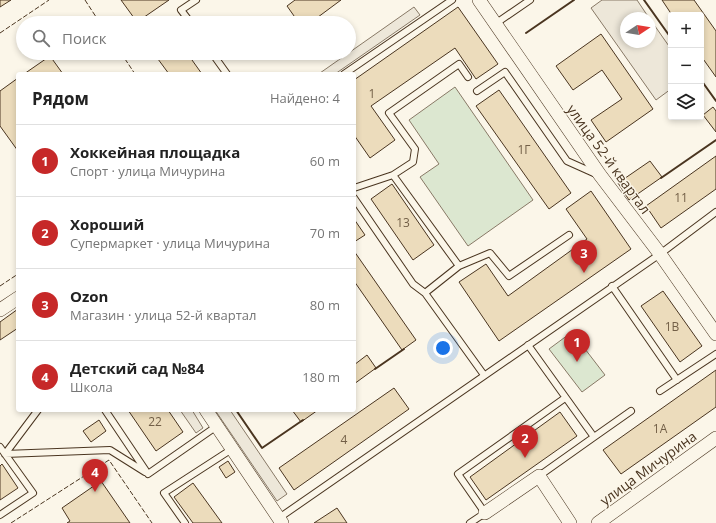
<!DOCTYPE html>
<html lang="ru">
<meta charset="utf-8">
<style>
:root{--surface:#fff;--page:#f6f6f6;--text:#222;--muted:#767676;--line:#e0e0e0;--accent:#c62828}
body{margin:0;font-family:"Open Sans",sans-serif;background:var(--page);color:var(--text)}
.controls{position:absolute;right:12px;top:12px;display:grid;overflow:hidden;border-radius:4px;box-shadow:0 2px 6px #0003}
.controls button{width:36px;height:36px;display:grid;place-items:center;padding:0;border:0;border-bottom:1px solid var(--line);background:var(--surface);color:var(--text);font:20px sans-serif}
.compass{position:absolute;left:620px;top:12px;width:36px;height:36px;border-radius:50%;background:var(--surface);box-shadow:0 2px 6px #0003;rotate:78deg}
.you{position:absolute;left:443px;top:348px;width:14px;height:14px;margin:-10px;border:3px solid #fff;border-radius:50%;background:#1a73e8;box-shadow:0 0 0 6px #1a73e833}
.badge{display:grid;place-items:center;width:26px;height:26px;border-radius:50%;background:var(--accent);color:#fff;font-size:13px;font-weight:700}
.pin{position:absolute;translate:-50% -33px;filter:drop-shadow(0 1px 2px #0008)}
.pin::after{content:'';position:absolute;top:21px;width:14px;height:12px;background:inherit;clip-path:polygon(0 0,100% 0,50% 100%)}
.list{margin:0;padding:0;list-style:none}
h2{display:flex;justify-content:space-between;align-items:center;height:52px;margin:0;padding:0 16px;font-size:17px}
h2 small{font-size:13px;font-weight:400;color:var(--muted)}
.list li{display:grid;grid-template-columns:26px 1fr auto;gap:12px;align-items:center;box-sizing:border-box;height:72px;padding:0 16px;border-top:1px solid var(--line)}
.list b{display:block;font-size:15px;white-space:nowrap}
.list p{margin:0;font-size:13px;white-space:nowrap;color:var(--muted)}
.list em{font-size:13px;font-style:normal;color:var(--muted)}
.icon{flex:none;width:22px;height:22px;fill:none;stroke:currentColor;stroke-width:2;stroke-linecap:round;stroke-linejoin:round}
.map{position:relative;flex:none;width:716px;height:523px;overflow:hidden}
.search{position:absolute;background:var(--surface);box-shadow:0 2px 6px #0003;left:16px;top:16px;width:340px;height:44px;display:flex;align-items:center;gap:10px;box-sizing:border-box;padding:0 14px;border-radius:22px;color:var(--muted);font-size:15px}
.panel{position:absolute;background:var(--surface);box-shadow:0 2px 6px #0003;left:16px;top:72px;width:340px;height:340px;border-radius:4px}
.map>svg:first-child{display:block}
.green{fill:#dce7d0;stroke:#887966}
.parking{fill:#ede7d9;stroke:#887966}
.building{fill:#ecdcbc;stroke:#4a3520}
.lines{fill:none;stroke-linecap:round;stroke-linejoin:round}
.service-casing{stroke:#4a3520;stroke-width:8}
.minor-casing{stroke:#4a3520;stroke-width:14}
.service{stroke:#fbf6e9;stroke-width:6}
.minor{stroke:#fbf6e9;stroke-width:13}
.fence{stroke:#4a3520;stroke-width:1;stroke-dasharray:5 2;stroke-linecap:butt}
.wall{stroke:#4a3520;stroke-width:2}
.labels{text-anchor:middle;dominant-baseline:central;stroke-width:3;stroke-linejoin:round;paint-order:stroke}
.number-label{font-size:12px;fill:#725f47}
.street-label{font-size:14px;fill:#4a3520;stroke:#fbf6e9}
</style>
<div class="map">
<svg width="716" height="523" viewBox="0 0 716 523">
<rect width="100%" height="100%" fill="#fbf6e9"/>
<path class="green" d="M 455,87 L 533,200 L 468,246 L 420,177 L 439,164 L 409,120 Z
M 572,332 L 605,375 L 582,392 L 549,349 Z"/>
<path class="parking" d="M 602,0 L 637,0 L 649,18 L 626,18 L 626,42 L 650,42 L 650,19 L 671,49 L 671,89 L 656,100 L 591,8 Z
M 414,7 L 420,15 L 335,74 L 321,74 L 320,73 Z
M 180,410 L 192,410 L 203,428 L 196,433 Z
M 215,410 L 230,410 L 287,494 L 277,501 Z"/>
<path class="building" d="M 0,0 L 11,0 L 0,7 Z
M 121,0 L 169,0 L 137,22 Z
M 295,0 L 341,0 L 310,23 L 299,23 L 287,6 Z
M 662,0 L 694,0 L 716,31 L 716,77 L 701,56 L 701,15 L 672,15 Z
M 458,7 L 498,64 L 476,79 L 455,48 L 371,106 L 395,140 L 370,158 L 354,135 L 354,80 Z
M 601,34 L 653,109 L 606,142 L 591,120 L 622,99 L 602,70 L 573,90 L 556,66 Z
M 158,53 L 187,53 L 202,74 L 169,74 L 155,55 Z
M 50,56 L 63,74 L 24,74 Z
M 18,78 L 18,151 L 0,126 L 0,91 Z
M 499,90 L 571,193 L 549,209 L 476,106 Z
M 713,107 L 716,111 L 716,132 L 703,115 Z
M 716,156 L 716,189 L 661,228 L 646,206 Z
M 650,161 L 662,177 L 629,200 L 618,183 Z
M 392,184 L 434,245 L 413,260 L 371,199 Z
M 591,191 L 631,249 L 499,341 L 459,282 L 486,264 L 508,296 L 587,239 L 566,209 Z
M 354,219 L 365,235 L 354,242 Z
M 354,251 L 416,340 L 402,350 L 354,281 Z
M 663,291 L 702,346 L 680,362 L 641,306 Z
M 18,309 L 18,328 L 0,340 L 0,322 Z
M 367,355 L 376,368 L 354,384 L 354,365 Z
M 716,370 L 716,407 L 621,474 L 603,450 Z
M 394,388 L 409,409 L 294,490 L 279,468 Z
M 128,410 L 168,410 L 183,432 L 156,451 Z
M 292,410 L 318,410 L 301,422 Z
M 560,412 L 577,436 L 486,500 L 470,477 Z
M 99,420 L 106,431 L 91,442 L 83,431 Z
M 228,461 L 235,472 L 226,478 L 219,467 Z
M 2,464 L 18,488 L 0,500 L 0,466 Z
M 101,481 L 130,523 L 67,523 L 70,521 L 62,508 Z
M 193,483 L 222,523 L 193,523 L 174,497 Z
M 337,508 L 347,523 L 314,523 Z"/>
<g class="lines">
<defs>
<path id="service" d="M 191,23 L 181,10 L 196,0
M 495,24 L 530,0
M 212,53 L 227,74
M 344,74 L 452,0
M 477,91 L 505,72 L 567,161 L 596,174
M 393,175 L 459,266
M 354,188 L 393,175 L 413,162 L 415,149 L 389,113 L 459,64 L 468,77
M 354,198 L 413,284 L 425,293 L 484,375
M 612,286 L 677,380
M 425,293 L 459,266 L 490,253 L 509,276 L 569,235
M 528,345 L 594,437 L 539,476
M 660,391 L 716,354
M 105,410 L 148,474 L 217,426
M 594,437 L 631,411
M 0,447 L 33,493 L 0,515
M 5,454 L 110,450 L 145,472
M 5,454 L 38,410
M 279,518 L 660,254 L 716,212
M 185,523 L 164,493 L 232,449
M 470,523 L 485,513 L 458,474 L 565,398"/>
<path id="minor" d="M 479,0 L 600,175 L 660,254 L 716,334
M 0,310 L 18,298
M 206,410 L 282,523
M 485,513 L 539,476 L 570,523
M 598,523 L 716,438"/>
</defs>
<use href="#service" class="service-casing"/>
<use href="#minor" class="minor-casing"/>
<use href="#service" class="service"/>
<use href="#minor" class="minor"/>
<path class="fence" d="M 85,0 L 100,23
M 0,33 L 49,0
M 121,53 L 135,74
M 0,286 L 18,274
M 11,523 L 109,460 L 152,523"/>
<path class="wall" d="M 644,0 L 671,38
M 526,33 L 574,0
M 701,80 L 716,101
M 661,178 L 716,140
M 375,369 L 404,349
M 236,410 L 262,448 L 303,420"/>
</g>
<g class="labels">
<g class="number-label">
<text x="372" y="93">1</text>
<text x="524" y="149">1Г</text>
<text x="681" y="197">11</text>
<text x="403" y="222">13</text>
<text x="672" y="326">1В</text>
<text x="155" y="421">22</text>
<text x="660" y="428">1А</text>
<text x="344" y="439">4</text>
</g>
<g class="street-label">
<text transform="translate(609 159) rotate(54)">улица 52-й квартал</text>
<text transform="translate(648 468) rotate(-36)">улица Мичурина</text>
</g>
</g>
</svg>
<div class="controls">
<button>+</button>
<button>−</button>
<button><svg class="icon" aria-label="layers" viewBox="0 0 24 24"><path d="M12 4l9 5-9 5-9-5zM3 14l9 5 9-5"/></svg></button>
</div>
<svg class="compass" viewBox="-18 -18 36 36"><path d="M0-13l5 13h-10z" fill="#e53935"/><path d="M0 13l5-13h-10z" fill="#767676"/></svg>
<div class="you"></div>
<div class="pin badge" style="left:577px;top:362px">1</div>
<div class="pin badge" style="left:525px;top:458px">2</div>
<div class="pin badge" style="left:584px;top:273px">3</div>
<div class="pin badge" style="left:95px;top:492px">4</div>
<div class="search"><svg class="icon" aria-label="search" viewBox="0 0 24 24"><circle cx="10" cy="10" r="6"/><path d="M15 15l6 6"/></svg>Поиск</div>
<section class="panel">
<h2>Рядом<small>Найдено: 4</small></h2>
<ul class="list">
<li><span class="badge">1</span><div><b>Хоккейная площадка</b><p>Спорт · улица Мичурина</p></div><em>60 m</em></li>
<li><span class="badge">2</span><div><b>Хороший</b><p>Супермаркет · улица Мичурина</p></div><em>70 m</em></li>
<li><span class="badge">3</span><div><b>Ozon</b><p>Магазин · улица 52-й квартал</p></div><em>80 m</em></li>
<li><span class="badge">4</span><div><b>Детский сад №84</b><p>Школа</p></div><em>180 m</em></li>
</ul>
</section>
</div>
